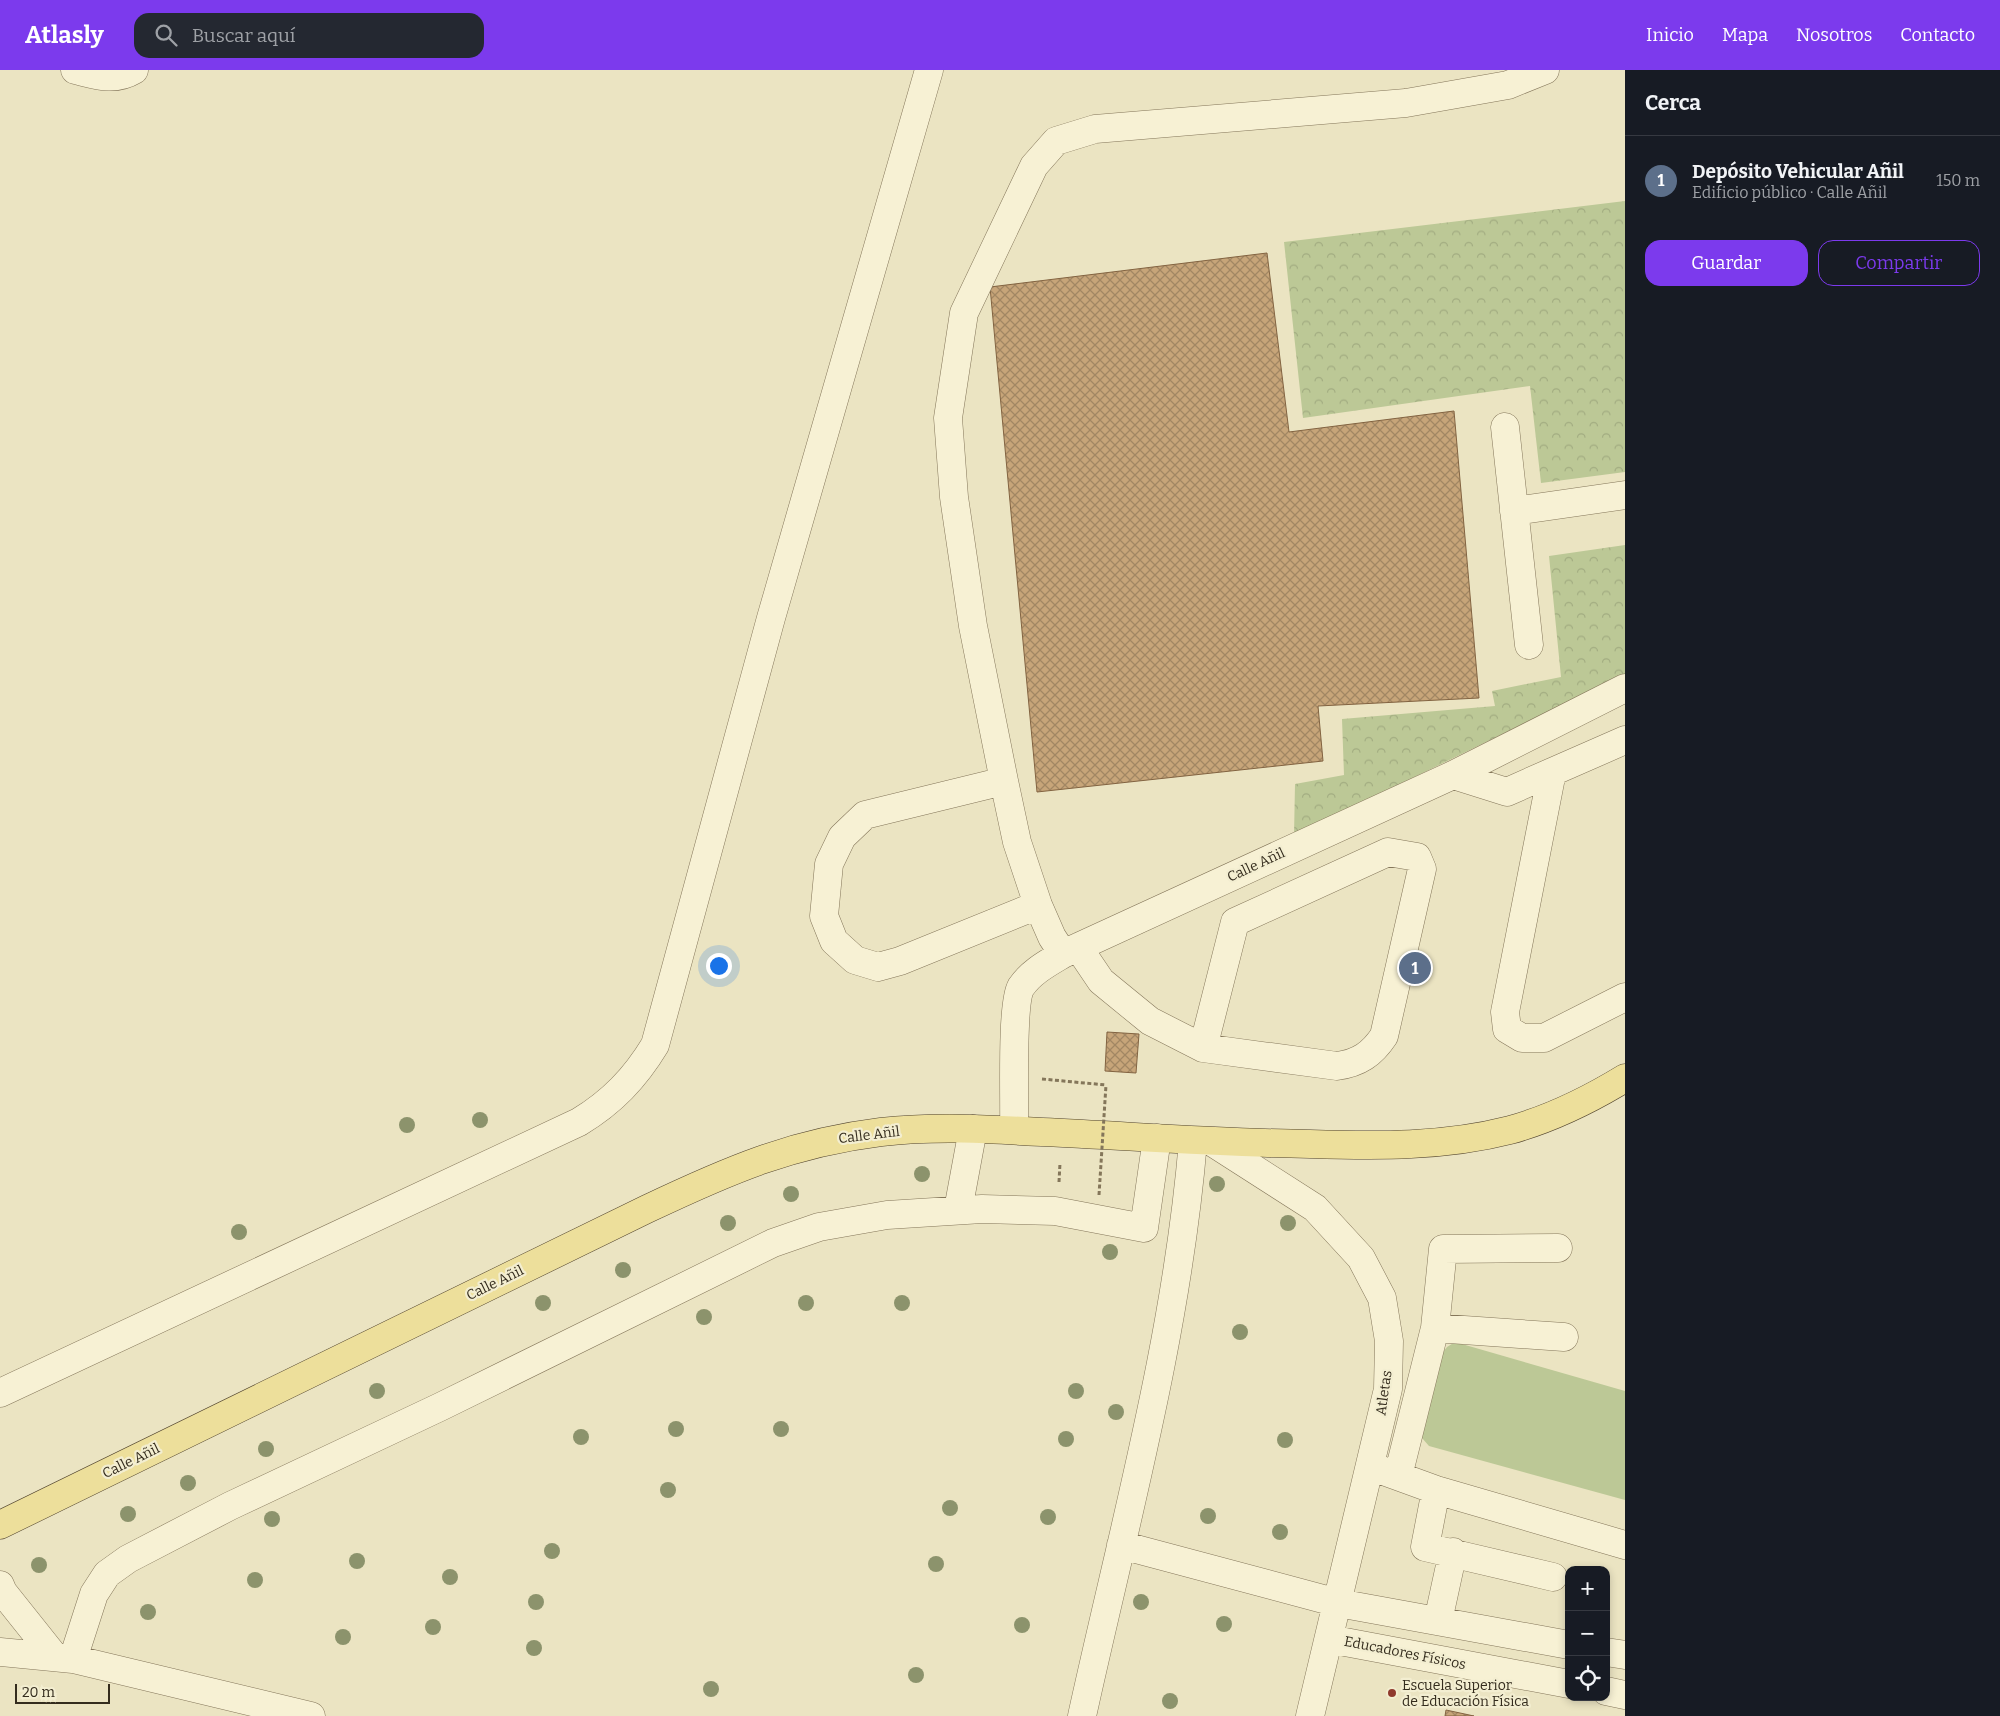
<!DOCTYPE html>
<html lang="es">
<meta charset="utf-8">
<style>
:root{--surface:#171b24;--page:#242831;--text:#f1f3f6;--muted:#9ea1a6;--line:#363941;--accent:#7c3aed}
body{margin:0;font-family:Bitter,serif;background:var(--page);color:var(--text)}
.controls{position:absolute;right:15px;bottom:15px;display:grid;overflow:hidden;border-radius:10px;box-shadow:0 2px 8px #0003}
.controls button{width:45px;height:45px;display:grid;place-items:center;padding:0;border:0;border-bottom:1px solid var(--line);background:var(--surface);color:var(--text);font:25px sans-serif}
.scale{position:absolute;left:15px;bottom:12px;width:95px;box-sizing:border-box;padding-left:5px;border:2px solid #342c1d;border-top:0;font-size:14px;line-height:18px;white-space:nowrap;color:#342c1d;-webkit-text-stroke:4px #f3eed1;paint-order:stroke}
.you{position:absolute;left:718px;top:895px;width:18px;height:18px;margin:-12px;border:4px solid #fff;border-radius:50%;background:#1a73e8;box-shadow:0 0 0 8px #1a73e833}
.badge{display:grid;place-items:center;width:32px;height:32px;border-radius:50%;background:var(--accent);color:#fff;font-size:16px;font-weight:700}
.pin{position:absolute;translate:-50% -50%;border:2px solid #fff;box-shadow:0 1px 5px #0006}
.list{margin:0;padding:0;list-style:none}
h2{display:flex;justify-content:space-between;align-items:center;height:65px;margin:0;padding:0 20px;font-size:21px}
h2 small{font-size:16px;font-weight:400;color:var(--muted)}
.list li{display:grid;grid-template-columns:32px 1fr auto;gap:15px;align-items:center;box-sizing:border-box;height:90px;padding:0 20px;border-top:1px solid var(--line)}
.list b{display:block;font-size:19px;white-space:nowrap}
.list p{margin:0;font-size:16px;white-space:nowrap;color:var(--muted)}
.list em{font-size:16px;font-style:normal;color:var(--muted)}
.actions{display:flex;gap:10px;padding:15px 20px}
.actions a{flex:1;padding:11px 0;border:1px solid var(--accent);border-radius:15px;text-align:center;font-size:18px;color:var(--accent)}
.actions .main{background:var(--accent);color:#fff}
.icon{flex:none;width:28px;height:28px;fill:none;stroke:currentColor;stroke-width:2;stroke-linecap:round;stroke-linejoin:round}
.map{position:relative;flex:none;width:1625px;height:1646px;overflow:hidden}
header{display:flex;align-items:center;gap:30px;box-sizing:border-box;height:70px;padding:0 25px;background:var(--accent);color:#fff}
header strong{font-size:24px}
nav{display:flex;gap:28px;margin-inline-start:auto;font-size:18px}
.search{width:350px;height:45px;background:var(--page);display:flex;align-items:center;gap:12px;box-sizing:border-box;padding:0 18px;border-radius:15px;color:var(--muted);font-size:19px}
main{display:flex}
aside{flex:1;background:var(--surface)}
.map>svg:first-child{display:block}
.park{fill:url(#park-crowns)}
.pitch{fill:#bcc896}
.building{fill:url(#building-cross-hatch);stroke:#826341}
.lines{fill:none;stroke-linecap:round;stroke-linejoin:round}
.minor-casing{stroke:#84765a;stroke-width:29}
.major-casing{stroke:#52442e;stroke-width:29}
.path{stroke:#84765a;stroke-width:3;stroke-dasharray:4 2.5;stroke-linecap:butt}
.minor{stroke:#f7f1d4;stroke-width:28}
.major{stroke:#eddf9b;stroke-width:28}
.path-bridge{stroke:#84765a;stroke-width:3;stroke-dasharray:4 2.5;stroke-linecap:butt}
.tree{fill:#8c936c}
.poi-dot{fill:#8f3a2d;stroke:#f3eed1;stroke-width:2}
.labels{text-anchor:middle;dominant-baseline:central;stroke-width:4.5;stroke-linejoin:round;paint-order:stroke}
.street-label{font-size:14px;fill:#342c1d;stroke:#f3eed1}
.poi-label{font-size:14px;fill:#342c1d;stroke:#f3eed1;text-anchor:start}
</style>
<header>
<strong>Atlasly</strong>
<div class="search"><svg class="icon" aria-label="search" viewBox="0 0 24 24"><circle cx="10" cy="10" r="6"/><path d="M15 15l6 6"/></svg>Buscar aquí</div>
<nav><a>Inicio</a><a>Mapa</a><a>Nosotros</a><a>Contacto</a></nav>
</header>
<main>
<div class="map">
<svg width="1625" height="1646" viewBox="0 0 1625 1646">
<defs>
<pattern id="park-crowns" width="20" height="18" patternUnits="userSpaceOnUse" patternTransform="scale(1.25)"><rect width="20" height="18" fill="#bcc896"/><path d="M2 6a3 3 0 1 1 6 0M12 15a3 3 0 1 1 6 0" fill="none" stroke="#a2ac81"/></pattern>
<pattern id="building-cross-hatch" width="8" height="8" patternUnits="userSpaceOnUse" patternTransform="scale(1.25)"><rect width="8" height="8" fill="#c7a579"/><path d="M0 0l8 8M0 8l8-8" fill="none" stroke="#a28763"/></pattern>
</defs>
<rect width="100%" height="100%" fill="#ebe4c2"/>
<path class="park" d="M 1625,131 L 1625,402 L 1541,413 L 1530,316 L 1303,348 L 1284,172 Z
M 1625,475 L 1625,604 L 1294,766 L 1295,714 L 1344,705 L 1342,649 L 1495,636 L 1492,621 L 1561,607 L 1549,486 Z"/>
<path class="pitch" d="M 1455,1272 L 1625,1321 L 1625,1430 L 1429,1376 L 1422,1368 L 1421,1358 L 1439,1287 L 1447,1277 Z"/>
<path class="building" d="M 1267,183 L 1289,362 L 1454,341 L 1479,628 L 1318,636 L 1323,691 L 1037,722 L 990,217 Z
M 1107,962 L 1139,964 L 1136,1003 L 1105,1001 Z
M 1446,1640 L 1474,1646 L 1445,1646 Z"/>
<g class="lines">
<defs>
<path id="minor" d="M 75,0 C 96,5 114,12 134,0
M 1505,357 L 1529,575
M 1514,441 L 1625,425
M 1552,702 L 1625,670
M 1453,705 L 1507,722 L 1552,702 L 1505,942 L 1507,959 L 1522,968 L 1544,968 L 1625,927
M 1004,711 L 865,745 L 842,767 L 829,794 L 824,846 L 834,871 L 855,890 L 878,897 L 900,891 L 1038,835
M 1078,877 L 1101,911 L 1150,951 L 1203,978 L 1337,996 C 1359,993 1372,984 1384,966 L 1422,799 L 1417,787 L 1388,782 L 1235,852 L 1203,978
M 1063,884 L 1052,867 L 1038,835 L 1017,772 L 1004,711 L 973,556 L 954,427 L 948,348 L 964,243 L 1034,96 L 1056,71 L 1095,59 L 1406,33 L 1508,15 L 1545,0
M 1014,1060 C 1015,1034 1011,934 1021,917 C 1031,902 1048,893 1063,884 L 1453,705 L 1625,618
M 1212,1072 L 1315,1138 L 1361,1188 L 1382,1228 L 1389,1271 L 1388,1319 L 1310,1646
M 958,1140 L 973,1059
M 1435,1258 L 1443,1179 L 1558,1178
M 0,1323 L 579,1052 C 612,1032 635,1008 655,975 L 771,548 L 929,0
M 1381,1400 L 1436,1420 L 1625,1475
M 1398,1406 L 1435,1258 L 1564,1267
M 1436,1420 L 1425,1477 L 1553,1507
M 1121,1475 L 1338,1533 L 1569,1575
M 0,1515 L 3,1522 L 54,1586
M 1438,1551 L 1453,1482
M 1329,1569 L 1569,1614
M 0,1582 L 73,1589 L 311,1646
M 1606,1582 L 1625,1585
M 73,1589 L 94,1524 L 107,1504 L 128,1489 L 230,1436 L 440,1337 L 773,1173 L 819,1157 L 887,1145 L 982,1139 L 1055,1141 L 1144,1158 L 1157,1068
M 1606,1621 L 1625,1625
M 1082,1646 C 1124,1455 1177,1266 1193,1071"/>
<path id="major" d="M 0,1455 L 647,1139 C 727,1101 791,1073 881,1062 C 934,1056 989,1059 1042,1062 C 1131,1066 1220,1073 1310,1074 C 1377,1076 1444,1077 1510,1060 C 1550,1049 1589,1030 1625,1008"/>
</defs>
<use href="#minor" class="minor-casing"/>
<use href="#major" class="major-casing"/>
<path class="path" d="M 1042,1009 L 1106,1015
M 1059,1112 L 1060,1093"/>
<use href="#minor" class="minor"/>
<use href="#major" class="major"/>
<path class="path-bridge" d="M 1099,1125 L 1106,1015"/>
</g>
<g class="tree">
<circle cx="480" cy="1050" r="8"/>
<circle cx="407" cy="1055" r="8"/>
<circle cx="922" cy="1104" r="8"/>
<circle cx="1217" cy="1114" r="8"/>
<circle cx="791" cy="1124" r="8"/>
<circle cx="728" cy="1153" r="8"/>
<circle cx="1288" cy="1153" r="8"/>
<circle cx="239" cy="1162" r="8"/>
<circle cx="1110" cy="1182" r="8"/>
<circle cx="623" cy="1200" r="8"/>
<circle cx="543" cy="1233" r="8"/>
<circle cx="806" cy="1233" r="8"/>
<circle cx="902" cy="1233" r="8"/>
<circle cx="704" cy="1247" r="8"/>
<circle cx="1240" cy="1262" r="8"/>
<circle cx="377" cy="1321" r="8"/>
<circle cx="1076" cy="1321" r="8"/>
<circle cx="1116" cy="1342" r="8"/>
<circle cx="676" cy="1359" r="8"/>
<circle cx="781" cy="1359" r="8"/>
<circle cx="581" cy="1367" r="8"/>
<circle cx="1066" cy="1369" r="8"/>
<circle cx="1285" cy="1370" r="8"/>
<circle cx="266" cy="1379" r="8"/>
<circle cx="188" cy="1413" r="8"/>
<circle cx="668" cy="1420" r="8"/>
<circle cx="950" cy="1438" r="8"/>
<circle cx="128" cy="1444" r="8"/>
<circle cx="1208" cy="1446" r="8"/>
<circle cx="1048" cy="1447" r="8"/>
<circle cx="272" cy="1449" r="8"/>
<circle cx="1280" cy="1462" r="8"/>
<circle cx="552" cy="1481" r="8"/>
<circle cx="357" cy="1491" r="8"/>
<circle cx="936" cy="1494" r="8"/>
<circle cx="39" cy="1495" r="8"/>
<circle cx="450" cy="1507" r="8"/>
<circle cx="255" cy="1510" r="8"/>
<circle cx="536" cy="1532" r="8"/>
<circle cx="1141" cy="1532" r="8"/>
<circle cx="148" cy="1542" r="8"/>
<circle cx="1224" cy="1554" r="8"/>
<circle cx="1022" cy="1555" r="8"/>
<circle cx="433" cy="1557" r="8"/>
<circle cx="343" cy="1567" r="8"/>
<circle cx="534" cy="1578" r="8"/>
<circle cx="916" cy="1605" r="8"/>
<circle cx="711" cy="1619" r="8"/>
<circle cx="1170" cy="1631" r="8"/>
</g>
<circle class="poi-dot" cx="1392" cy="1623" r="5"/>
<g class="labels">
<g class="street-label">
<text transform="translate(1256 795) rotate(-25)">Calle Añil</text>
<text transform="translate(869 1065) rotate(-7)">Calle Añil</text>
<text transform="translate(495 1213) rotate(-26)">Calle Añil</text>
<text transform="translate(1384 1323) rotate(-82)">Atletas</text>
<text transform="translate(131 1391) rotate(-26)">Calle Añil</text>
<text transform="translate(1405 1583) rotate(11)">Educadores Físicos</text>
</g>
<g class="poi-label">
<text x="1402" y="1615">Escuela Superior<tspan x="1402" dy="16">de Educación Física</tspan></text>
</g>
</g>
</svg>
<div class="controls">
<button>+</button>
<button>−</button>
<button><svg class="icon" aria-label="locate" viewBox="0 0 24 24"><circle cx="12" cy="12" r="6"/><path d="M12 2v4M12 18v4M2 12h4M18 12h4"/></svg></button>
</div>
<div class="scale">20 m</div>
<div class="you"></div>
<div class="pin badge" style="left:1415px;top:898px;background:#5c6f8a">1</div>
</div>
<aside>
<h2>Cerca<small></small></h2>
<ul class="list">
<li><span class="badge" style="background:#5c6f8a">1</span><div><b>Depósito Vehicular Añil</b><p>Edificio público · Calle Añil</p></div><em>150 m</em></li>
</ul>
<div class="actions"><a class="main">Guardar</a><a>Compartir</a></div>
</aside>
</main>
